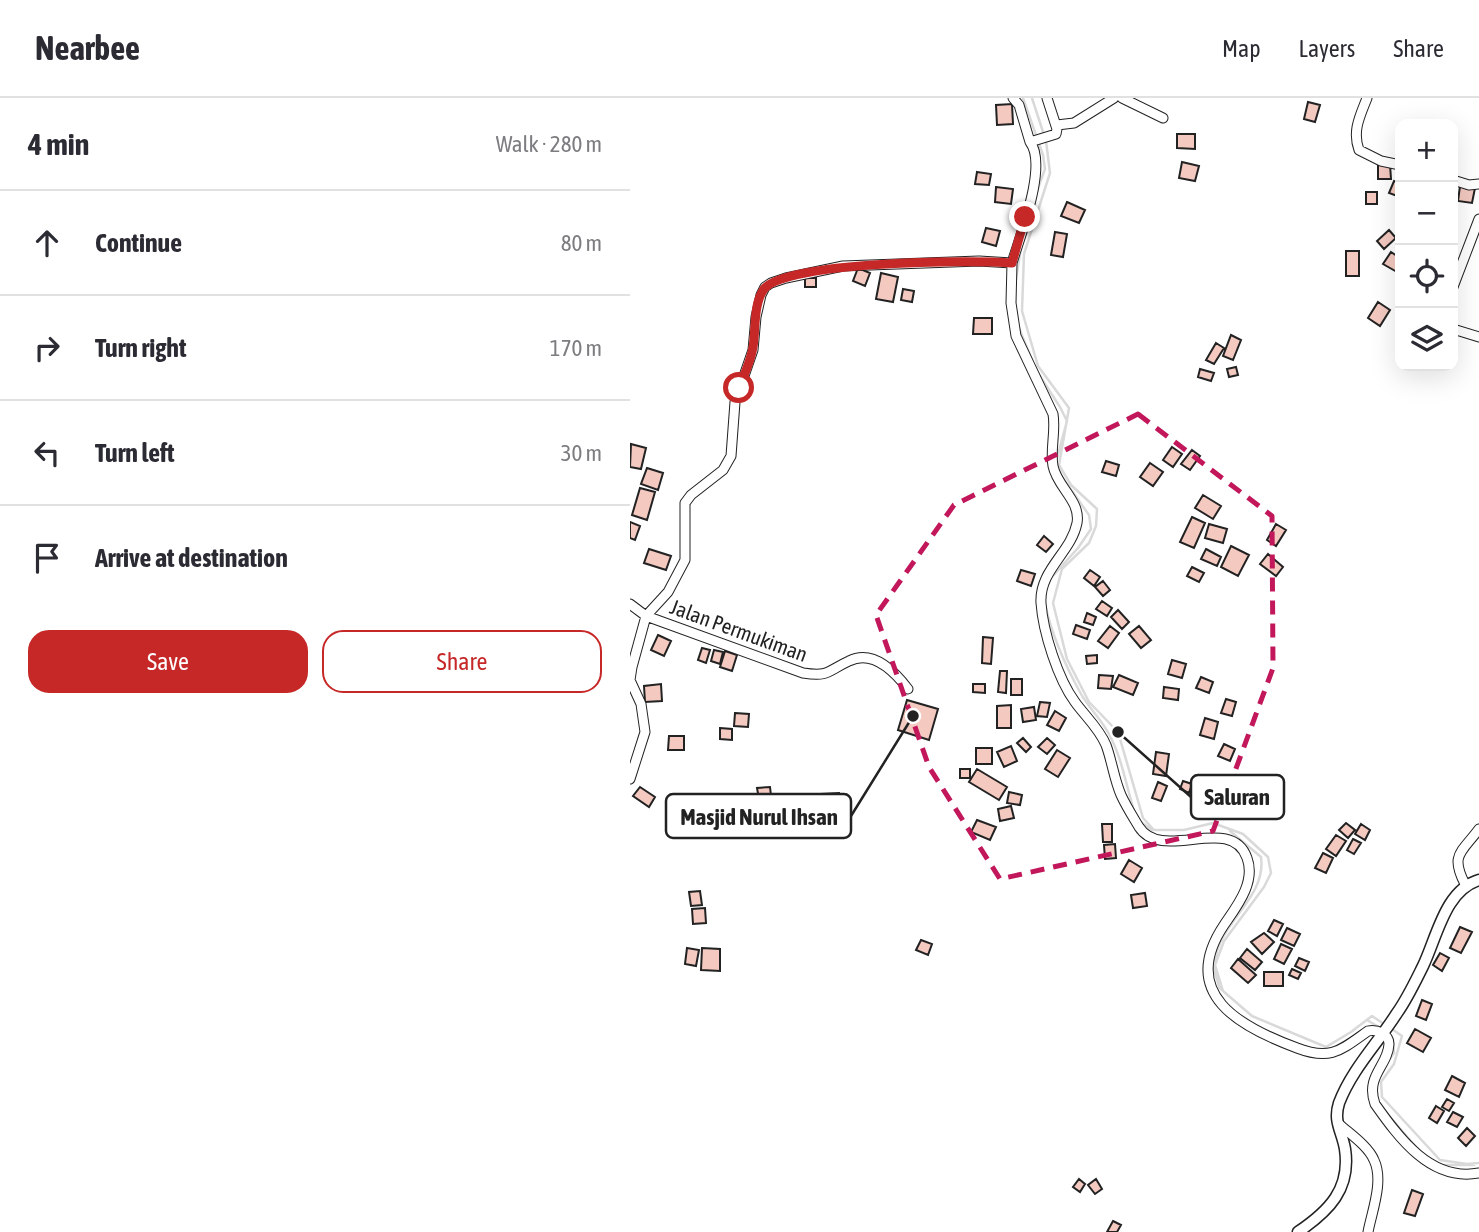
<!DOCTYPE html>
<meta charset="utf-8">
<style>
:root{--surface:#fff;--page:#f2f2f3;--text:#2b2b33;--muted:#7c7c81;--line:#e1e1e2;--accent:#c62828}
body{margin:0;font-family:"Asap Condensed",sans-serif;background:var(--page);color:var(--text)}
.controls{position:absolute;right:21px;top:21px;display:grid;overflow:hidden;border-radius:14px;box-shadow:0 7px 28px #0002}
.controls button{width:63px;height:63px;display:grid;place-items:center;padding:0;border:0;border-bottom:2px solid var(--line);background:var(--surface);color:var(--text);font:35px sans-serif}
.stop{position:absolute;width:21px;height:21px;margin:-16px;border:5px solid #c62828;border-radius:50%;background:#fff}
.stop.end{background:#c62828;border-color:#fff;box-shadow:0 2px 7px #0008}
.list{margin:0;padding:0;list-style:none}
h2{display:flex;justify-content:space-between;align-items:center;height:91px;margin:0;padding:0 28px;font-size:30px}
h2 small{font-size:23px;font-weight:400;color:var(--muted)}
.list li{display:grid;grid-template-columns:46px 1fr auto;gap:21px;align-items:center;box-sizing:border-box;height:105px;padding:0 28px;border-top:2px solid var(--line)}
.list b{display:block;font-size:26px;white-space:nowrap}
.list em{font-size:23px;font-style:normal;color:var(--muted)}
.actions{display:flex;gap:14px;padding:21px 28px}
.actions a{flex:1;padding:16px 0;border:2px solid var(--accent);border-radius:21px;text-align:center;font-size:24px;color:var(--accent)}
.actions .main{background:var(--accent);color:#fff}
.icon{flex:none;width:38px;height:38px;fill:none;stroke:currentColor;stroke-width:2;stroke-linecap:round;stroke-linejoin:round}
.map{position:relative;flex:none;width:849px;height:1134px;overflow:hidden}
header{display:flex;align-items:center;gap:42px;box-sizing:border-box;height:98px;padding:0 35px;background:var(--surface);border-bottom:2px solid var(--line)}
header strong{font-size:33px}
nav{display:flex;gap:38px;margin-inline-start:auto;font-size:24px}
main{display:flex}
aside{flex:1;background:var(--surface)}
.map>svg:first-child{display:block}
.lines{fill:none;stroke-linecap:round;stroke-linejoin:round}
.stream{stroke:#d9d9d9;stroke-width:2.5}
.building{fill:#f3c9c0;stroke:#222;stroke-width:2}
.minor-casing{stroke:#222;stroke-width:11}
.tertiary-casing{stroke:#222;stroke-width:13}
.minor{stroke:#fff;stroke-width:9}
.tertiary{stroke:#fff;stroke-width:10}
.route{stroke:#c62828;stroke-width:9}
.marked{fill:none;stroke:#c2185b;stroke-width:5;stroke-dasharray:14 9;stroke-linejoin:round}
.labels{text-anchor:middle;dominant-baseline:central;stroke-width:5;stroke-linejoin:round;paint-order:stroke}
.street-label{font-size:21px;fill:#222;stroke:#fff}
.leader{fill:none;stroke:#222;stroke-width:2.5}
.callout-dot{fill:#222;stroke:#fff;stroke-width:2.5}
.callout{fill:#fff;stroke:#222;stroke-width:2.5}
.callout-label{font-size:23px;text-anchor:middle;font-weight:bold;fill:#222}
</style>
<header>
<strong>Nearbee</strong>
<nav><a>Map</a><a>Layers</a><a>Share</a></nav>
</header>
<main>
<aside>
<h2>4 min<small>Walk · 280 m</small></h2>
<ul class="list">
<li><svg class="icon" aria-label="ahead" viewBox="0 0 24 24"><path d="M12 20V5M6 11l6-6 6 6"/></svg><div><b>Continue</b></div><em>80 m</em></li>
<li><svg class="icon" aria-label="right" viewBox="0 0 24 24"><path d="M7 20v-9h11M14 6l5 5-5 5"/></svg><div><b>Turn right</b></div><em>170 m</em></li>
<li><svg class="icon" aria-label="left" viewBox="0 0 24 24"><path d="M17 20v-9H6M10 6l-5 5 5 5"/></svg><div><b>Turn left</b></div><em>30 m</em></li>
<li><svg class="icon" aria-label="arrive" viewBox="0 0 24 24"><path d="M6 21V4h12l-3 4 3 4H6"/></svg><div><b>Arrive at destination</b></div></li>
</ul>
<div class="actions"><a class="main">Save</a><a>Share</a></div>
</aside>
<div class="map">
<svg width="849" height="1134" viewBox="0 0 849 1134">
<rect width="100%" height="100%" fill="#fff"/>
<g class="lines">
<path class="stream" d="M 393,0 L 413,57 L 415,71 L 407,93
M 402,0 L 414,37
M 416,43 L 420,75 L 394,156 L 392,213 L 408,268 L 439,310 L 429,367 L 441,387 L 467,411 L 466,428 L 459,445 L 432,471 L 423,505 L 437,561 L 459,604 L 488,634 L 513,720 L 524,732 L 554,732 L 583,725 L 613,736 L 638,759 L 641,775 L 634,789 L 594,843 L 585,867 L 593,893 L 622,918 L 696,949 L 721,934 L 742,918 L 757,928
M 386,181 L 391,150
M 389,230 L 402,262
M 408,275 L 430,309 L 437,323 L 427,360
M 421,480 L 448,450 L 461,431 L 459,417 L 430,376
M 415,506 C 422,538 435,567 451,596 C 459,610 471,621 479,636 C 492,660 496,687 504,713
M 511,724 L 522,732
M 585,863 C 589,824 637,800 631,759 L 600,733
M 584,870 L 589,889 L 592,892
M 737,922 L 752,931
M 762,931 L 772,938 L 764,966 L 751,984 L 752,999 L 810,1062 L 837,1066 L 849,1065
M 758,963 L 764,955 L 763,941 L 760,938
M 760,1019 L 785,1048
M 813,1067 L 844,1067"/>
</g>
<path class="building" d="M 678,4 L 690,7 L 685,24 L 674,21 Z
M 382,6 L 383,26 L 367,27 L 366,7 Z
M 547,36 L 565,36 L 565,51 L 547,50 Z
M 552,64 L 569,68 L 565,83 L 549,80 Z
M 748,66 L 760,66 L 761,81 L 748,81 Z
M 347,74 L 361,76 L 359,87 L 345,86 Z
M 764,83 L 770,86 L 770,99 L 759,95 Z
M 830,88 L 845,90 L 842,105 L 828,103 Z
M 366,89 L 383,91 L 381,106 L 365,104 Z
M 736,94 L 747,94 L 747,106 L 736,106 Z
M 437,104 L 455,112 L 449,125 L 431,118 Z
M 356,130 L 370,133 L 366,148 L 352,144 Z
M 759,132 L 766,140 L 754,151 L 747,143 Z
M 425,134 L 437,136 L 433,159 L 421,157 Z
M 716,153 L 729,153 L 729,178 L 716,178 Z
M 761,154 L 770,160 L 770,169 L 767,174 L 753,166 Z
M 228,170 L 240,175 L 235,188 L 223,183 Z
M 251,175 L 268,179 L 263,204 L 246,201 Z
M 175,180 L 186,180 L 186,189 L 175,189 Z
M 273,191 L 284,193 L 282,204 L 271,202 Z
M 748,204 L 760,212 L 750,228 L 738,220 Z
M 344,220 L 362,220 L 362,236 L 343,236 Z
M 601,237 L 611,242 L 603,262 L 593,258 Z
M 586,245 L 594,250 L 584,266 L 576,262 Z
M 606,269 L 608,277 L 599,279 L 597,271 Z
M 570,271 L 584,275 L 581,283 L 568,279 Z
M 1,346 L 16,350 L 11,371 L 0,369 Z
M 542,349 L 552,356 L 543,369 L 533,362 Z
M 562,352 L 570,358 L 560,372 L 551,366 Z
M 476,363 L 489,367 L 486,378 L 472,374 Z
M 520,365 L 533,374 L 523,388 L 510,379 Z
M 17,370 L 33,375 L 28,392 L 11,386 Z
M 10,390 L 25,394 L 17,422 L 2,417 Z
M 573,397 L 591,408 L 583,421 L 565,410 Z
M 562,419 L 575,425 L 564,450 L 550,444 Z
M 0,424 L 10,428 L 5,442 L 0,440 Z
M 579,426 L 597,431 L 593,445 L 575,440 Z
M 646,426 L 656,432 L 646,448 L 637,442 Z
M 414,438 L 423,446 L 416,454 L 407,447 Z
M 601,448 L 619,457 L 608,478 L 591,469 Z
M 19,451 L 41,458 L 36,472 L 14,465 Z
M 576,451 L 591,459 L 587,468 L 571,461 Z
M 638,456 L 653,469 L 646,478 L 630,466 Z
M 562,469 L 574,475 L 569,484 L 557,478 Z
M 391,472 L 405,476 L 401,488 L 387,483 Z
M 460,472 L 470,479 L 464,488 L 454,480 Z
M 473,483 L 480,492 L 473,498 L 465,489 Z
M 472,503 L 482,510 L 477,518 L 466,511 Z
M 488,512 L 499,524 L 492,531 L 481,519 Z
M 457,515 L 466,519 L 463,527 L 454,524 Z
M 446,527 L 460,532 L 457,541 L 443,536 Z
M 480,528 L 489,535 L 478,550 L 468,543 Z
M 509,528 L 521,542 L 511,550 L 499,536 Z
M 28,537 L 41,543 L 34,558 L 21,552 Z
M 353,539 L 363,540 L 361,566 L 352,565 Z
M 72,550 L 80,552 L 76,565 L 68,562 Z
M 84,552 L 93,554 L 90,566 L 81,563 Z
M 95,553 L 107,557 L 102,573 L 90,569 Z
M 467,557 L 467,565 L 457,566 L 456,558 Z
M 542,562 L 556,566 L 552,580 L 538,576 Z
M 370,573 L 377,573 L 376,595 L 368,594 Z
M 469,577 L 483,578 L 481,591 L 468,590 Z
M 489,577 L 508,585 L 503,597 L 483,589 Z
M 571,579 L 583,584 L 579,595 L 566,590 Z
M 381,581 L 392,581 L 392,597 L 381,597 Z
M 31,586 L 32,603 L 15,604 L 14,588 Z
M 343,586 L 355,586 L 355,595 L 343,594 Z
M 534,589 L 549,591 L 548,602 L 533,600 Z
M 596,601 L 606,604 L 602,618 L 591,615 Z
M 277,602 L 308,611 L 299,642 L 268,632 Z
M 410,604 L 420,605 L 417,619 L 407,618 Z
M 381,607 L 381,630 L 367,630 L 367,608 Z
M 404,609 L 406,622 L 393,624 L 391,611 Z
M 425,613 L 436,620 L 429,633 L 417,627 Z
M 105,615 L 119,616 L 118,629 L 104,628 Z
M 575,620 L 588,624 L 584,641 L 570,637 Z
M 90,630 L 102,631 L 102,642 L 90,641 Z
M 39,638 L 54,638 L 54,652 L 38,652 Z
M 393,640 L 401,649 L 396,654 L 387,645 Z
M 417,640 L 425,647 L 417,656 L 408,649 Z
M 594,646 L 605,651 L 600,663 L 588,658 Z
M 381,648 L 387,663 L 374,669 L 367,654 Z
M 346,650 L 362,650 L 362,666 L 346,666 Z
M 427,652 L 440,660 L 428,679 L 415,671 Z
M 526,654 L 539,656 L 536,678 L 523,676 Z
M 330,671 L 340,671 L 340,680 L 330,680 Z
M 347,671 L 377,689 L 369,702 L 339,684 Z
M 553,683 L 562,686 L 559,695 L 550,691 Z
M 528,684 L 537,688 L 531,703 L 522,700 Z
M 10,689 L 25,699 L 19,709 L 3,698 Z
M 140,689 L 142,706 L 130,707 L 127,690 Z
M 379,694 L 392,697 L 390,707 L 377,705 Z
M 209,695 L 210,713 L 192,714 L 191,696 Z
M 381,708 L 384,720 L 370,723 L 368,711 Z
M 347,722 L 366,729 L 360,742 L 341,734 Z
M 716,725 L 725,732 L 718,740 L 709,732 Z
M 472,726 L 482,726 L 482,744 L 473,744 Z
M 731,726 L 740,732 L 735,742 L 725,736 Z
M 706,737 L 716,743 L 706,758 L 696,751 Z
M 723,741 L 731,745 L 724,756 L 717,752 Z
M 485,746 L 486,760 L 475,761 L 474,747 Z
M 693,755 L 703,760 L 696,775 L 685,770 Z
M 499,762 L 512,770 L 504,784 L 491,776 Z
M 70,793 L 72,807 L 61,808 L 59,794 Z
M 515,795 L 517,808 L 503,810 L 501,797 Z
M 75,810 L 76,825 L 63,826 L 62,811 Z
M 644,822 L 653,826 L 647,838 L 638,833 Z
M 830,829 L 842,834 L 831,855 L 820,850 Z
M 657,830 L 670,836 L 664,848 L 651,842 Z
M 634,835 L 644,844 L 632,856 L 621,844 Z
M 291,842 L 302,846 L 298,857 L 286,852 Z
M 651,846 L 662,851 L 654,866 L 644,861 Z
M 57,850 L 69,852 L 66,868 L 55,866 Z
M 72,850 L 90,851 L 90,873 L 71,872 Z
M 617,851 L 632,864 L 625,872 L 610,860 Z
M 810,855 L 819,860 L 812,873 L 803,867 Z
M 669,860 L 679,864 L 675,873 L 665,868 Z
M 608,861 L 626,877 L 618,885 L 601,870 Z
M 662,871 L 671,875 L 668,881 L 659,877 Z
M 634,874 L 653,874 L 653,888 L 634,888 Z
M 792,902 L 802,906 L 796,922 L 786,918 Z
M 785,931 L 801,940 L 793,954 L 777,945 Z
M 822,978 L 835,985 L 829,999 L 815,992 Z
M 817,1001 L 824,1005 L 819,1013 L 812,1009 Z
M 806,1008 L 814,1013 L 807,1025 L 799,1020 Z
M 823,1014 L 833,1019 L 827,1029 L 817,1024 Z
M 837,1030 L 845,1038 L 836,1048 L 828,1040 Z
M 449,1081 L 455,1086 L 450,1094 L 443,1089 Z
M 466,1081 L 472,1091 L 465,1096 L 458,1087 Z
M 782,1092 L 793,1096 L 785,1118 L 774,1115 Z
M 483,1123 L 491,1127 L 487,1134 L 477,1134 Z"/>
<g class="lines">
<defs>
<path id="minor" d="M 383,0 L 389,7 L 400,44
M 492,0 L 533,20
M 737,0 C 730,18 722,33 729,52 L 751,63 L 770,67
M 427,27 L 444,25 L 484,0
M 823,82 L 839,87 L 849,86
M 382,165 C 390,138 418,67 400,44 L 426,36 L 427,31 L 417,0
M 823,189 L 849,121
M 823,231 L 849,239
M 0,506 L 16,518 L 173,575 C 200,579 197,573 219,563 C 243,551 265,574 278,591
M 0,681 L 15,634 L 11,606 L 0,582 L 2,569 L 16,518 L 38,494 L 55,462 L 55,405 L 61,397 L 93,372 L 101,358 L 105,304 L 123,252 L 126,219 L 131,197 L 135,189 L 141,185 L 156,180 L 213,168 L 349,163 L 382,165 L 381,205 L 386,238 L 423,316 C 426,333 420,351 423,368 C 427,389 451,403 447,425 C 441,455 409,472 411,505 C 413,534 428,581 445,604 C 455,618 469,630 476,647 C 482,663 484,681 491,697 C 496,708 503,719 509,729 C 532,765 601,715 617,760 C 626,784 607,808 594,827 C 548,896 610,929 667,950 C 701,963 711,952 738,933 C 747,931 759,936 759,946 C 758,968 735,978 745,1006 C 769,1040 801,1084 849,1075
M 835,786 C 820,757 831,755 849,731
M 709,1026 C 720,1036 738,1048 744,1062 C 754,1083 742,1113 738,1134"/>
<path id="tertiary" d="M 668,1134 C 699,1113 721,1091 715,1051 C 712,1033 703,1024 709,1005 C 722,971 748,945 767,915 C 777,901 785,884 793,868 C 807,839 815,792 849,782"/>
</defs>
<use href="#minor" class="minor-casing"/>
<use href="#tertiary" class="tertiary-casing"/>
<use href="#minor" class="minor"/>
<use href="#tertiary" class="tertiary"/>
</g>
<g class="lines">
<path class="route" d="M 109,290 C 114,277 121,263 123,249 C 126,232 123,206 134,191 C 155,163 343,162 382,165 L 395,119"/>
</g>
<path class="marked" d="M 508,316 L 642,418 L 643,570 L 583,733 L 370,781 L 299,669 L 246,517 L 324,407 Z"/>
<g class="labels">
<g class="street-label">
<text transform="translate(109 532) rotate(20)">Jalan Permukiman</text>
</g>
</g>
<path class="leader" d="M488 634L561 699M283 618L221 718"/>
<g class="callout-dot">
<circle cx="488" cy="634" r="7"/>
<circle cx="283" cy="618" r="7"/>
</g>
<g class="callout">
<rect x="561" y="677" width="93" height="44" rx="7"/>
<rect x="36" y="696" width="185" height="44" rx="7"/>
</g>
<g class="callout-label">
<text x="607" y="707">Saluran</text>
<text x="129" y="727">Masjid Nurul Ihsan</text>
</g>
</svg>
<div class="controls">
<button>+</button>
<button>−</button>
<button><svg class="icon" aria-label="locate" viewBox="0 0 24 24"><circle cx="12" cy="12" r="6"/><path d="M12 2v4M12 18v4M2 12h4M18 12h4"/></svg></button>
<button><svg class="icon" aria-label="layers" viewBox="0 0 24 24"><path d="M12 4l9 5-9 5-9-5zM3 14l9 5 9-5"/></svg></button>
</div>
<div class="stop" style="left:109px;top:290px"></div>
<div class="stop end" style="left:395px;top:119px"></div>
</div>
</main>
